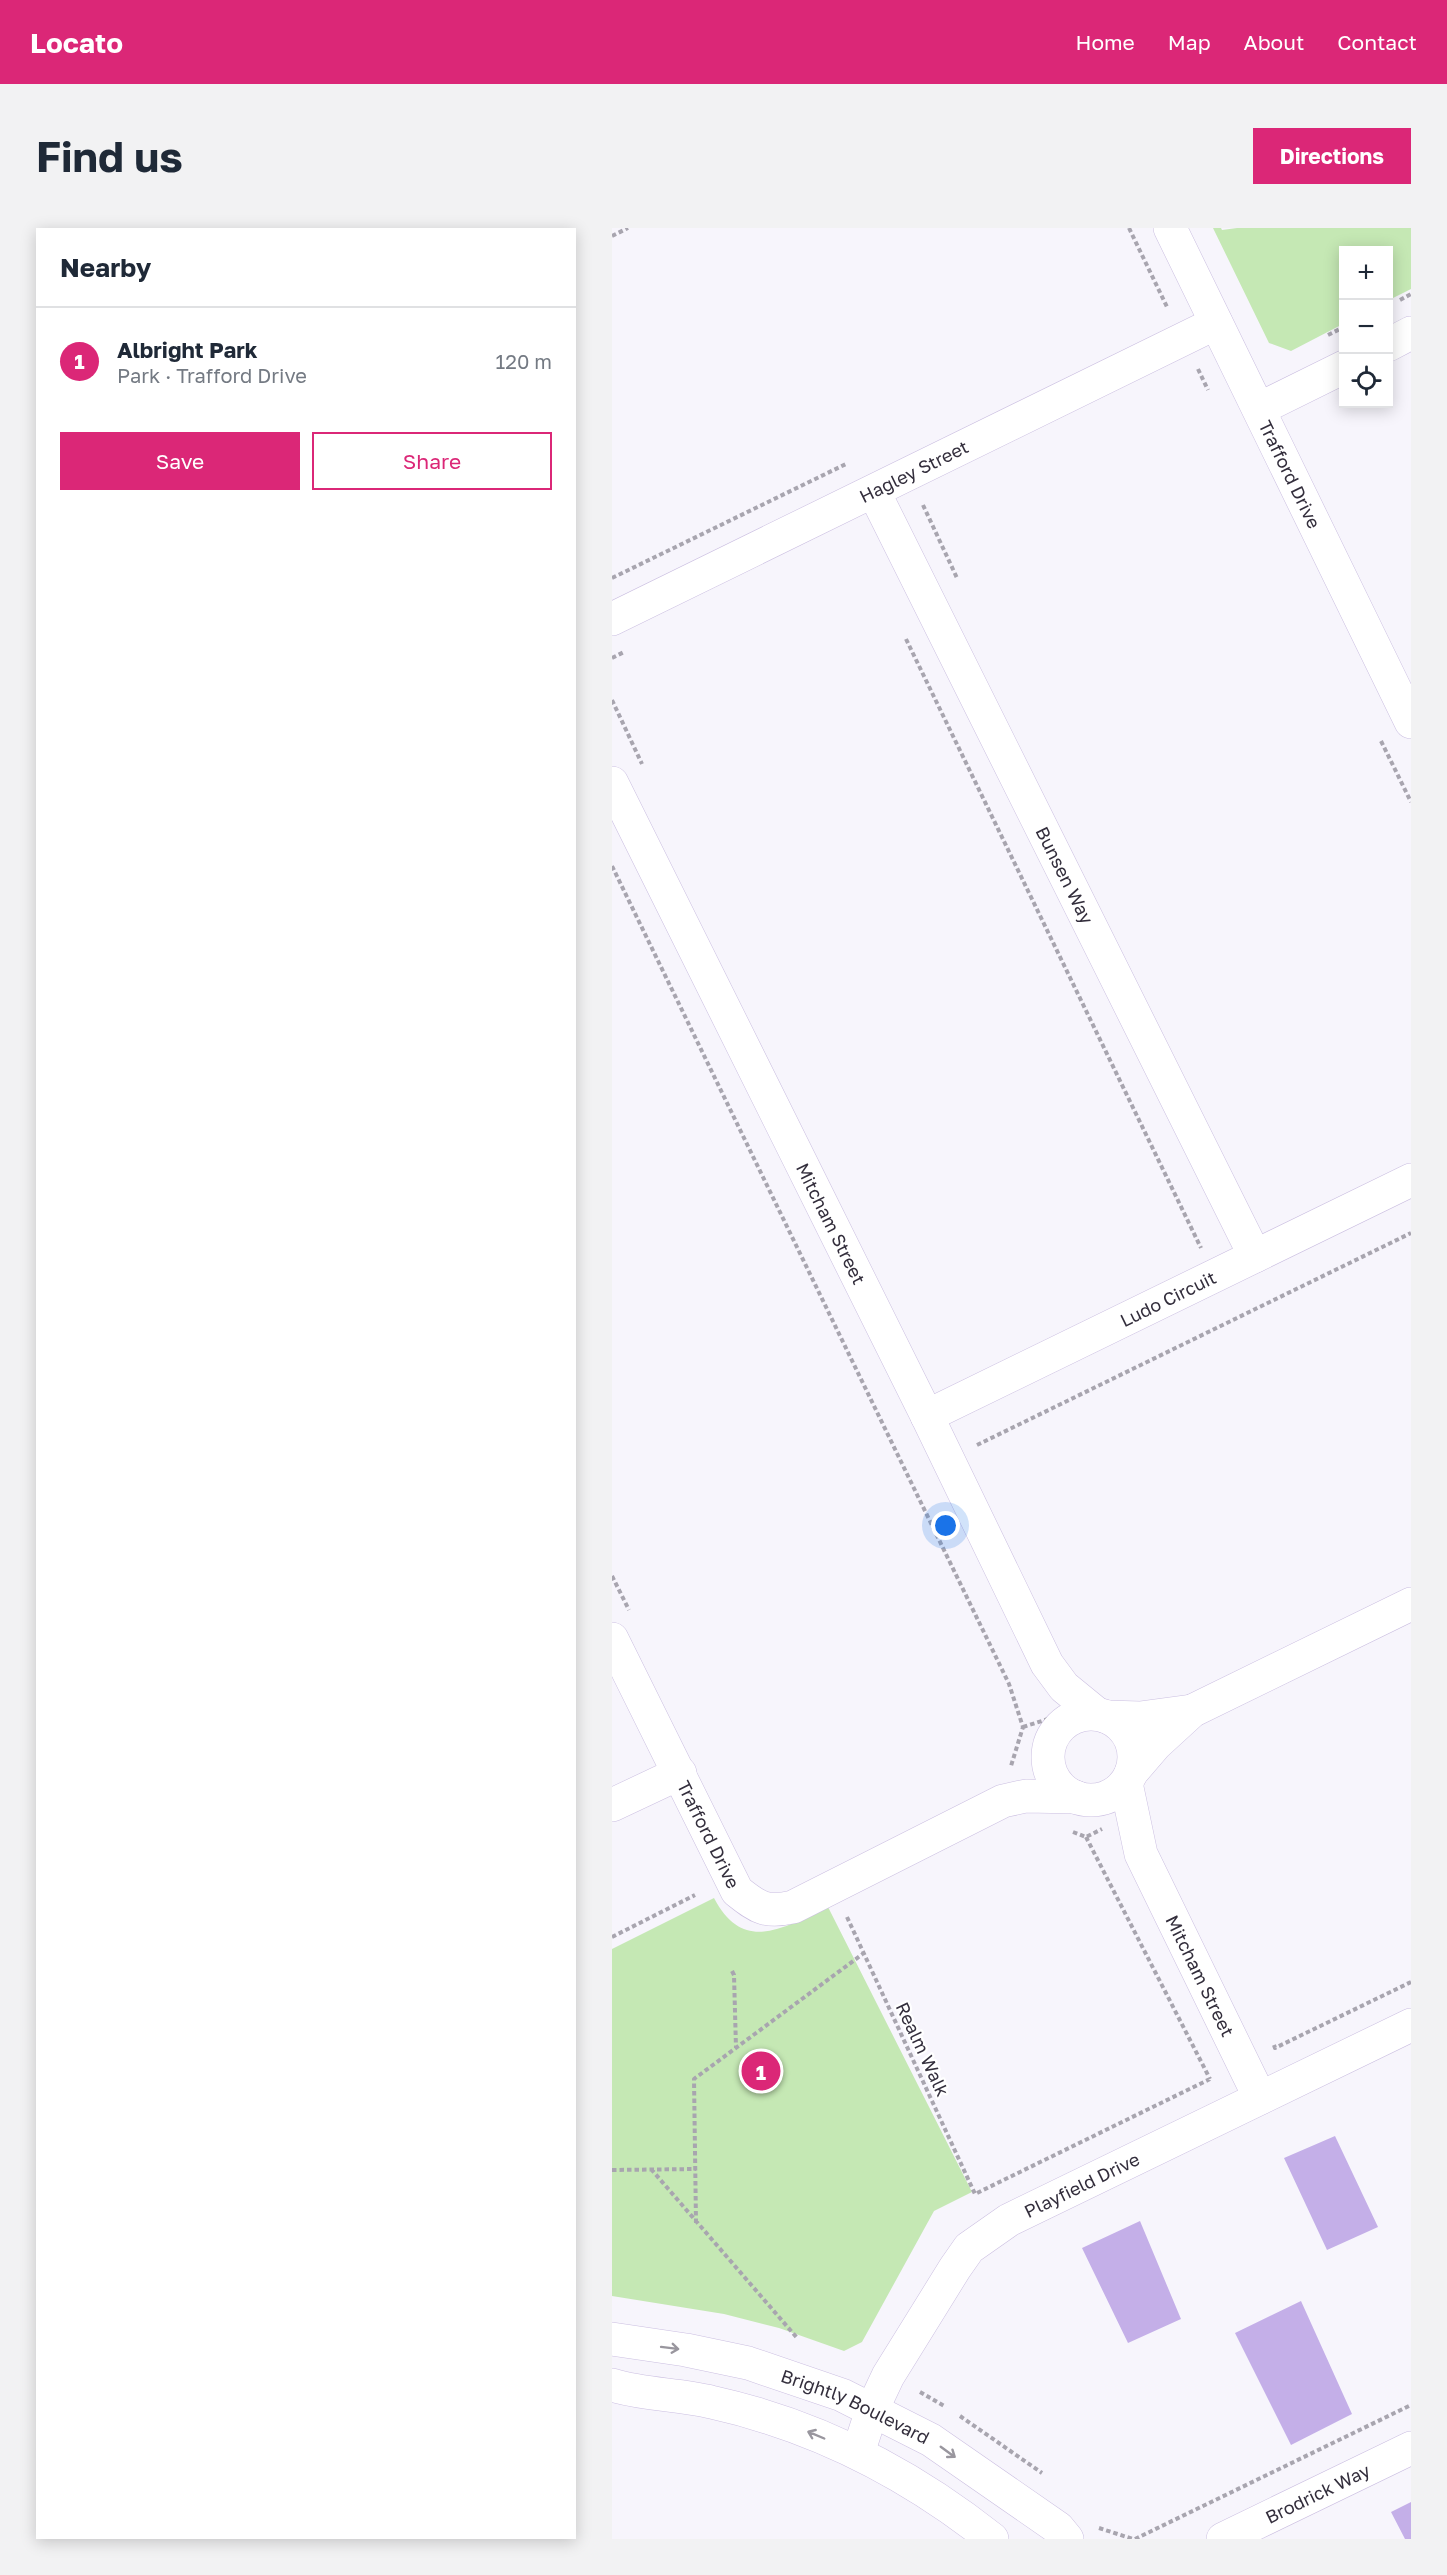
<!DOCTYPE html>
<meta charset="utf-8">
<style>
:root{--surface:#fff;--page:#f2f2f3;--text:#1f2937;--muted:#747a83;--line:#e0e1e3;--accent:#db2777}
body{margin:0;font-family:"Golos Text",sans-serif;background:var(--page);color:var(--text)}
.controls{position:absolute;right:18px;top:18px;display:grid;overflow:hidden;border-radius:0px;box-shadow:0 3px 15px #0003}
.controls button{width:54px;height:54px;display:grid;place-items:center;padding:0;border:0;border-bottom:2px solid var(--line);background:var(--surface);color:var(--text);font:30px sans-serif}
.you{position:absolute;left:334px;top:1298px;width:21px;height:21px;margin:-15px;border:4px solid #fff;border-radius:50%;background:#1a73e8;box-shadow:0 0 0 9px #1a73e833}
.badge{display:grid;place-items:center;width:39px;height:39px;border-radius:50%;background:var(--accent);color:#fff;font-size:20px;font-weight:700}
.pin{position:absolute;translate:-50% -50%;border:3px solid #fff;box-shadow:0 2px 6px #0006}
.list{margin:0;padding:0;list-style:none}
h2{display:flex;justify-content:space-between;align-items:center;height:78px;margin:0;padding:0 24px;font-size:26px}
h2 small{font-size:20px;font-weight:400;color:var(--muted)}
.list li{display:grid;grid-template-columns:39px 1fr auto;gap:18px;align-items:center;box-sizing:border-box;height:108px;padding:0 24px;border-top:2px solid var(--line)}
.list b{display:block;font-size:22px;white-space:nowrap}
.list p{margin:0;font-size:20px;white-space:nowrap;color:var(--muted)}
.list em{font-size:20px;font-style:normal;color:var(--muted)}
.actions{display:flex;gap:12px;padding:18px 24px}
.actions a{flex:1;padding:14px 0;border:2px solid var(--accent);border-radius:0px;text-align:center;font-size:21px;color:var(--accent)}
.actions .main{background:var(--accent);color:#fff}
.icon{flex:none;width:33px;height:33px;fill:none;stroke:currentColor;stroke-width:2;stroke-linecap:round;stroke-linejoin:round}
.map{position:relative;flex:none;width:799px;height:2311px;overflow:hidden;border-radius:0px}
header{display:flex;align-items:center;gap:36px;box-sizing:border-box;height:84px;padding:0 30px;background:var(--accent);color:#fff}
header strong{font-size:28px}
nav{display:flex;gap:33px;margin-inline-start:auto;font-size:21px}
.intro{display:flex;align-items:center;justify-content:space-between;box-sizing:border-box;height:144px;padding:0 36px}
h1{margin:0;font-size:42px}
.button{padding:15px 27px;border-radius:0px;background:var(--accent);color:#fff;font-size:21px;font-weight:700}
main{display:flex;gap:36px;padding:0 36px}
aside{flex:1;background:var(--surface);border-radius:0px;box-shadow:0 3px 15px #0003}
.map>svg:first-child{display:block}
.green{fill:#c5e8b4}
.building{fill:#c4afe8}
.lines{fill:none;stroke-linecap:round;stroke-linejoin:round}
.minor-casing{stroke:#cbbfe1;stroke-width:34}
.path{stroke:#a8a5af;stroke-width:4;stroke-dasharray:4.5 3;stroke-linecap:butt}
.minor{stroke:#fff;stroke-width:33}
.oneway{stroke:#99969e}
.labels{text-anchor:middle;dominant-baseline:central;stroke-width:4.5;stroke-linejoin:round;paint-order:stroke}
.street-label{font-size:18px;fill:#332e3c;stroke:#fff}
</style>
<header>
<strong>Locato</strong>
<nav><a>Home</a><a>Map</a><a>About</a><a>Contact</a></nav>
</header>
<div class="intro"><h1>Find us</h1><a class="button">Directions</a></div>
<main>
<aside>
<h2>Nearby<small></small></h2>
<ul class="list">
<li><span class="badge">1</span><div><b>Albright Park</b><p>Park · Trafford Drive</p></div><em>120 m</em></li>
</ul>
<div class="actions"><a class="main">Save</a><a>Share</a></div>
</aside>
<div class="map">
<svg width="799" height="2311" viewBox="0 0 799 2311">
<rect width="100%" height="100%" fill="#f7f5fc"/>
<path class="green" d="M 601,0 L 609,0 L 610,2 L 625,0 L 799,0 L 799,61 L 777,72 L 776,22 L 732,22 L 731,96 L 679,123 L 657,115 Z
M 102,1670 C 132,1727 172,1699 216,1679 L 360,1964 L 322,1983 L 250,2114 L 232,2123 L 167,2100 L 112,2086 L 0,2068 L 0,1721 Z"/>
<path class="building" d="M 723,1908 L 766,1999 L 715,2022 L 672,1930 Z
M 528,1993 L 569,2091 L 516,2115 L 470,2020 Z
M 689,2073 L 740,2186 L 679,2217 L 623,2105 Z
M 799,2274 L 799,2311 L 793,2311 L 779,2284 Z"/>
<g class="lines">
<defs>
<g id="minor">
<path id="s1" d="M 558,0 L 799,494"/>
<path d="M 776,117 L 799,105"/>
<path d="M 647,181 L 732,139"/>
<path id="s2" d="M 262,264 L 643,1028"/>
<path id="s3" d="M 0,391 L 604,95"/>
<path id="s4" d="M 0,555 L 315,1188 L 435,1436 L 452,1459 L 485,1486"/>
<path id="s5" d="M 315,1188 L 799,952"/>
<path id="s6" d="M 0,1411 L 125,1663 C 146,1680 154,1685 181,1679 L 391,1573 L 414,1568 L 464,1569"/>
<circle cx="479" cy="1529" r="43"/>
<path d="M 495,1489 L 528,1490 L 580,1483"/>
<path d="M 519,1545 L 544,1516 L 580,1483 L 799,1376"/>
<path id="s7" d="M 514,1555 L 529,1626 L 648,1870"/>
<path d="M 0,1577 L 68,1545"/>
<path id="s8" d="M 0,2111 L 74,2122 L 136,2135 L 230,2167 L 319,2212 L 446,2300 L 455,2311"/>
<path d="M 0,2157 C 32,2167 67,2166 99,2174 C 203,2197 297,2245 380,2311"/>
<path id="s9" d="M 246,2225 L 260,2182 L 276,2148 L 343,2040 L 357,2020 L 397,1992 L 799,1797"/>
<path id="s10" d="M 611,2311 L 799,2220"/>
</g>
</defs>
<use href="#minor" class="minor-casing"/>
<path class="path" d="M 517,0 L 556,81
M 0,8 L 16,0
M 788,72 L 799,66
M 716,107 L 732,99
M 586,141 L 596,162
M 311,277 L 345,350
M 0,350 L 234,236
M 294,411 L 589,1020
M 0,430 L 12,424
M 0,472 L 30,536
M 769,513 L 799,574
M 0,638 L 397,1456 L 411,1499 L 399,1538
M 365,1217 L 799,1005
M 0,1348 L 17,1382
M 411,1499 L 436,1491
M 461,1604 L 474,1609 L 490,1601
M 474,1609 L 598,1851
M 235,1689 L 363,1966 L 598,1851
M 0,1709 L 83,1667
M 120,1743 L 122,1747 L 124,1820
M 662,1817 L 663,1820 L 799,1754
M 39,1941 L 186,2111
M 0,1942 L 84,1941
M 84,1995 L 82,1851 L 252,1725
M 308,2164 L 334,2179
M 348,2188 L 430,2245
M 487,2300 L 521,2311
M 523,2311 L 799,2177"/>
<use href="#minor" class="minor"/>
</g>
<defs><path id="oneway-shaft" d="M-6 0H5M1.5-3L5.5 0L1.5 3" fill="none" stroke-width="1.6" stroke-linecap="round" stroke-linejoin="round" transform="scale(1.5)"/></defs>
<g class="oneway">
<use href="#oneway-shaft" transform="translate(58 2120) rotate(7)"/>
<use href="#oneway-shaft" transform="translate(204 2207) rotate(-157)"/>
<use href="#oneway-shaft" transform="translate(336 2224) rotate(36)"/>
</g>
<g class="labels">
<g class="street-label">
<text stroke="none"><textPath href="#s3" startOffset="336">Hagley Street</textPath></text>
<text stroke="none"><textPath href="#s1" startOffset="274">Trafford Drive</textPath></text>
<text stroke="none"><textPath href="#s2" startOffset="428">Bunsen Way</textPath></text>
<text stroke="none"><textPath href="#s4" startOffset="492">Mitcham Street</textPath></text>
<text stroke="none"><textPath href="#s5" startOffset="268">Ludo Circuit</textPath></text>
<text stroke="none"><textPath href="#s6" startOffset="218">Trafford Drive</textPath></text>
<text stroke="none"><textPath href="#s7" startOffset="208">Mitcham Street</textPath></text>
<text transform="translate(311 1821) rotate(65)">Realm Walk</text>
<text stroke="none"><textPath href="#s9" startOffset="364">Playfield Drive</textPath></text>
<text stroke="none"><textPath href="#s8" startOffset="254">Brightly Boulevard</textPath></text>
<text stroke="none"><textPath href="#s10" startOffset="105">Brodrick Way</textPath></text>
</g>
</g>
</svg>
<div class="controls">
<button>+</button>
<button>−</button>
<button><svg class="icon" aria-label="locate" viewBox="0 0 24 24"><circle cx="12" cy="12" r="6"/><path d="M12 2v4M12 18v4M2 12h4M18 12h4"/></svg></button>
</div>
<div class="you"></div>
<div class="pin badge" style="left:149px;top:1843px">1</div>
</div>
</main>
